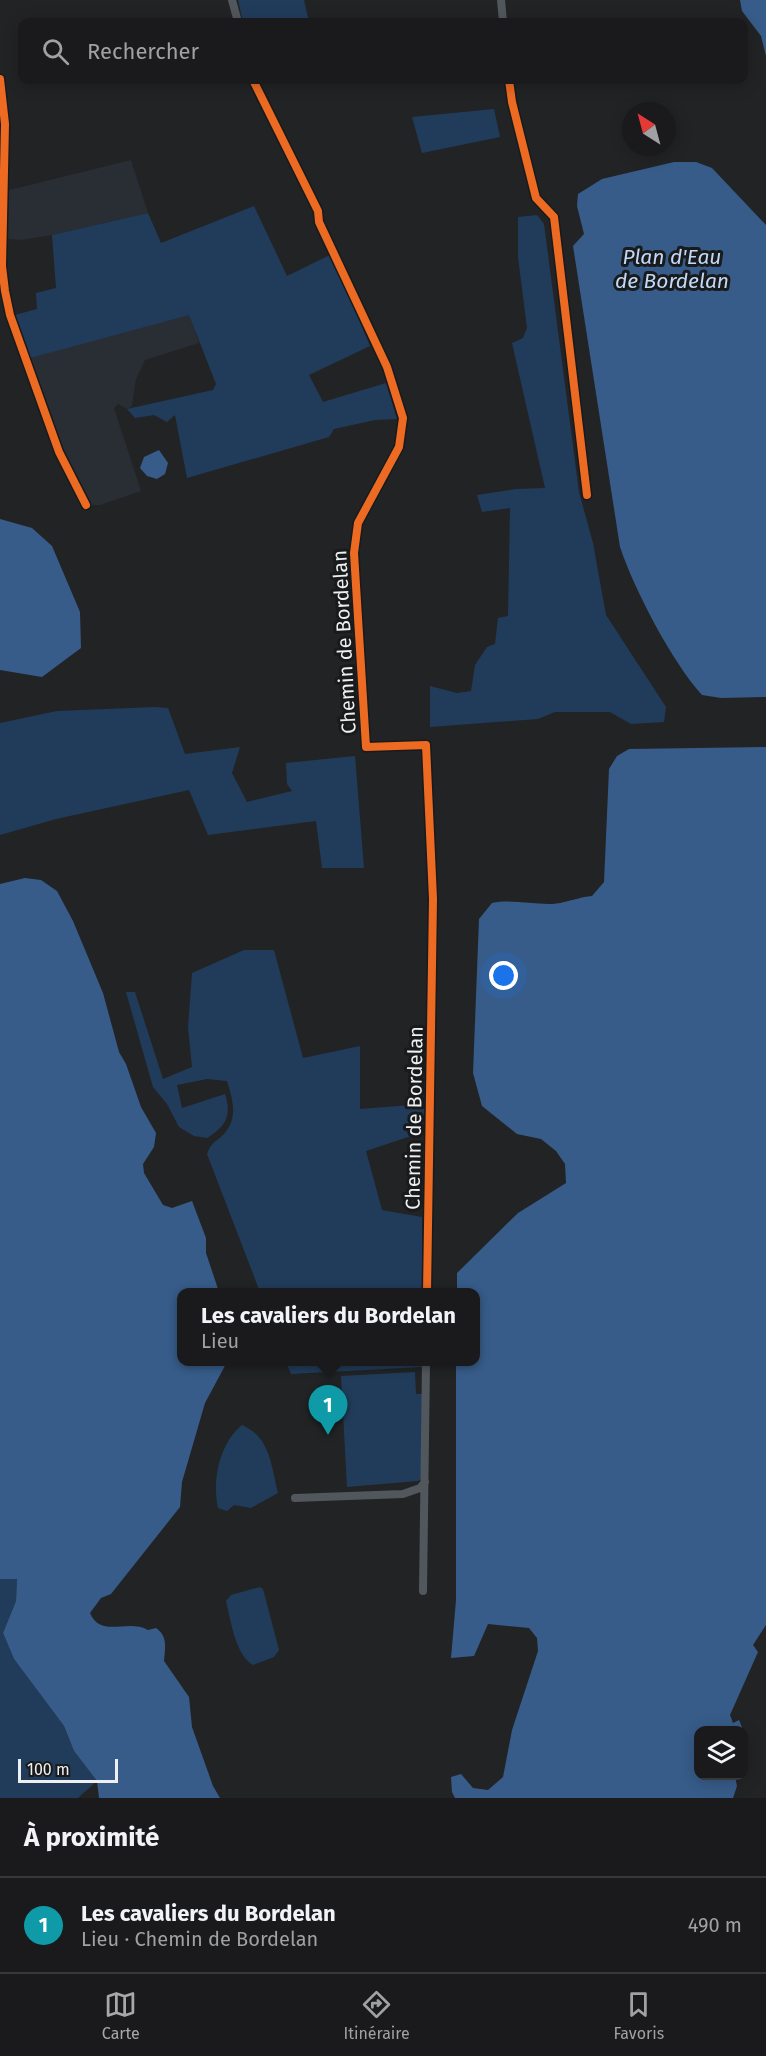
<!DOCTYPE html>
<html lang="fr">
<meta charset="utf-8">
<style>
:root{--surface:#1a1a1c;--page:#272729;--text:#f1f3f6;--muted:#9fa1a3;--line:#38383b;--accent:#a7a8a9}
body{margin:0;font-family:"Fira Sans",sans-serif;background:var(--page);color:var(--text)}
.controls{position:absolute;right:18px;bottom:18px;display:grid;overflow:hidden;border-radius:12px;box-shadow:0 3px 15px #0003}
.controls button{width:54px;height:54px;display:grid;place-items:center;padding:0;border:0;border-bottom:2px solid var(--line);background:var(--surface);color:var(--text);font:30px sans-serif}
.compass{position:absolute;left:622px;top:102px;width:54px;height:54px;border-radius:50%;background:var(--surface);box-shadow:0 3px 15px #0003;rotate:324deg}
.scale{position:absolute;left:18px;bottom:15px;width:100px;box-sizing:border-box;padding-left:6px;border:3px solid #eeeff0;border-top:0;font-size:16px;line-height:21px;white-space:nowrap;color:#eeeff0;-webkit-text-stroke:4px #181a1c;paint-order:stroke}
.you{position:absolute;left:504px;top:976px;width:21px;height:21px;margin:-15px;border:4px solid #fff;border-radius:50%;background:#1a73e8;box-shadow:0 0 0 9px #1a73e833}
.badge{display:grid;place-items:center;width:39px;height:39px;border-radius:50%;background:var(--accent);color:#fff;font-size:20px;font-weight:700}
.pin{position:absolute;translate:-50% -50px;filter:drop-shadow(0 2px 3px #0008)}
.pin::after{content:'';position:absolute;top:32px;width:21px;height:18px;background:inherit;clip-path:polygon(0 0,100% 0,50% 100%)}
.popup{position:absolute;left:177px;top:1288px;width:303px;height:78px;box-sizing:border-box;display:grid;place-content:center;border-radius:12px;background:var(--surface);filter:drop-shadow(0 2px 4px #0005);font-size:20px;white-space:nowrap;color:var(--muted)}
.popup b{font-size:22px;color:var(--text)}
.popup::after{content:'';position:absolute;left:50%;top:100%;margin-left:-12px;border:12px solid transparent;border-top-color:var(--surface)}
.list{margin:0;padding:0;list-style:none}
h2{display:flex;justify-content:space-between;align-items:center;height:78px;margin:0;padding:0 24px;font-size:26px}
h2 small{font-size:20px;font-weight:400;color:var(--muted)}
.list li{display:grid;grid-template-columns:39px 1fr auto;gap:18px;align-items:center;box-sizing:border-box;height:96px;padding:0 24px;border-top:2px solid var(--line)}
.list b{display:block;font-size:22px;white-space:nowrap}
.list p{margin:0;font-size:20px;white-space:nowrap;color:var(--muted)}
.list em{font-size:20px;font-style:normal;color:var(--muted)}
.icon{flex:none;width:33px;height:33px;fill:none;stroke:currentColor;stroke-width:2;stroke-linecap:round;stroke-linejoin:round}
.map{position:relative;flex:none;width:766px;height:1798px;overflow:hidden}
.search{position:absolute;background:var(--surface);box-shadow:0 3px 15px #0003;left:18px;right:18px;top:18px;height:66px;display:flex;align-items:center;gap:15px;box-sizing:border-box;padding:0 21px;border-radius:12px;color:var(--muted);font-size:22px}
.sheet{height:174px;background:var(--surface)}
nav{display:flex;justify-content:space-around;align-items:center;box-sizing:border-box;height:84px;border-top:2px solid var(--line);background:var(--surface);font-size:16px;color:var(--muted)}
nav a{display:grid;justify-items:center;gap:3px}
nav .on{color:var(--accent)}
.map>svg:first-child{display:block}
.built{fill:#292e34}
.green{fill:#213c5b}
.water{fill:#375c89}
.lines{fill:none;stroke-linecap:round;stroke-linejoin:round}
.minor{stroke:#52575d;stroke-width:8}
.cycleway-casing{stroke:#181a1c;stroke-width:11}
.cycleway{stroke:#ed6a23;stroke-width:8}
.labels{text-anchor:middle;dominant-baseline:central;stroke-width:6;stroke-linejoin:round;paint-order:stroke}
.street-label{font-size:20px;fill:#eeeff0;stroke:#181a1c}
.water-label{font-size:21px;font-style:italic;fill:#c1d9f7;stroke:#181a1c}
</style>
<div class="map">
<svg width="766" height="1798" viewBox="0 0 766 1798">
<rect width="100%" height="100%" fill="#222325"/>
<path class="built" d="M 131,160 L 148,213 L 52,235 L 21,240 L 0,238 L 1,192 Z
M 189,313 L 199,343 L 145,360 L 136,379 L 132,406 L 127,409 L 118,404 L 114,408 L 141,491 L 100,505 L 83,505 L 57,458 L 21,360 Z"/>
<path class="green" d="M 238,0 L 304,0 L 309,22 L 243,22 Z
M 494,109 L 500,137 L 422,153 L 412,117 Z
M 254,206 L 287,276 L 332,254 L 370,346 L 309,375 L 323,402 L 386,383 L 397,419 L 375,420 L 334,429 L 329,437 L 187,478 L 175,415 L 167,422 L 154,415 L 135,418 L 127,409 L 213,390 L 216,384 L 189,315 L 30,358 L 15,315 L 37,309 L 36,293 L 56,288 L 52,235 L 148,213 L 161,243 Z
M 537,215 L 544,224 L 579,492 L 593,543 L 606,615 L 666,707 L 664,722 L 631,724 L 610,712 L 555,712 L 538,719 L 430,727 L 430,686 L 457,693 L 471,691 L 475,665 L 487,647 L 495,644 L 498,618 L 508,616 L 510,508 L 482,512 L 477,495 L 516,489 L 545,488 L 512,343 L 523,338 L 527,328 L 518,257 L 518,217 Z
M 155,707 L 168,708 L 185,754 L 240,747 L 232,773 L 247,802 L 292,791 L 287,784 L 286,763 L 355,756 L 364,868 L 322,868 L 316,821 L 208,835 L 189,790 L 56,819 L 0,835 L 0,723 L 57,711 Z
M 244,950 L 274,950 L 303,1058 L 360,1046 L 360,1109 L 424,1104 L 423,1132 L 366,1151 L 382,1210 L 422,1217 L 422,1292 L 260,1292 L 207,1154 C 211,1143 214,1143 222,1136 C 239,1119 233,1101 227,1081 L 207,1079 L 177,1085 L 182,1108 L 225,1094 C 232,1116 226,1126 207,1138 L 194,1136 L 179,1127 L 167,1104 L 153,1087 L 126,992 L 135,992 L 163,1079 L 192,1067 L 188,1027 L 192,973 Z
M 286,1362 L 422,1362 L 422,1367 L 291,1374 Z
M 415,1372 L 416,1394 L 425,1394 L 423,1477 L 418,1481 L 347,1487 L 341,1376 Z
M 242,1425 C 270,1437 271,1465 278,1493 L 251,1508 L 234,1505 L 227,1511 L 218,1508 C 212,1481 219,1444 242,1425 Z
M 0,1579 L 17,1579 L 16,1601 L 3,1633 L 14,1659 L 64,1726 L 74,1751 L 97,1781 L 78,1798 L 0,1798 Z
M 260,1587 L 263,1589 L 279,1650 L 274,1657 L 253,1665 C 235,1654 231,1621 226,1601 L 231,1595 Z"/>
<path class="water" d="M 740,0 L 766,0 L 766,56 L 761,36 L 742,11 Z
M 674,162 L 696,162 L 712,168 L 766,225 L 766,697 L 721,698 L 702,695 C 672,662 634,589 620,547 L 573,246 L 584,234 L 577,206 L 578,194 L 602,179 Z
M 159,450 L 168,463 L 165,474 L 157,479 L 147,476 L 140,468 L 144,457 Z
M 0,519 L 32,528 L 52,546 L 80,612 L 81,648 L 42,677 L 0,670 Z
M 766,747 L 766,1625 L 753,1645 L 758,1652 L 730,1715 L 733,1723 L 739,1720 L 743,1730 L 698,1730 L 698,1776 L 735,1776 L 737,1786 L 733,1798 L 455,1798 L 452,1792 L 451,1777 L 461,1774 L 473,1788 L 488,1790 L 503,1777 L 512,1730 L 538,1651 L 537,1638 L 529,1628 L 488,1624 L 474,1656 L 451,1658 L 456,1600 L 456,1362 L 475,1362 L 475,1292 L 457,1292 L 457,1273 L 518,1213 L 566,1183 L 565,1164 L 556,1151 L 541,1139 L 517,1134 L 482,1106 L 473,1073 L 479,919 L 492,903 C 516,898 545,908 564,902 C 574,900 581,897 592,896 L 604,882 L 609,769 L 617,756 L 629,749 Z
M 25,878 L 41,880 L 57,891 L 73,921 L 103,993 L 119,1052 L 126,1064 L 141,1107 L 156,1133 L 154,1147 L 143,1164 L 144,1173 L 163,1205 L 172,1208 L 192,1201 L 206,1238 L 206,1253 L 219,1292 L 181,1292 L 181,1362 L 227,1362 L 205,1403 L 182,1482 L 180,1507 L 111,1594 L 101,1598 L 90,1613 C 101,1639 128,1618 148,1630 L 156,1628 C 168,1636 165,1648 164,1661 L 189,1697 L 192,1727 L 213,1786 L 220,1798 L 99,1798 L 97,1781 L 74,1751 L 64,1726 L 14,1659 L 3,1633 L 16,1601 L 17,1579 L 0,1579 L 0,884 Z"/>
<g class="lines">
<path class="minor" d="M 232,0 L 238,22
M 501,0 L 503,22
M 0,79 L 5,124 L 2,266 L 5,291 L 10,315 L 59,452 L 86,505
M 253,80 L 318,211 L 319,222 L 387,367 L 403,418 L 399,447 L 358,523 L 354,553 L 366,747 L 426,745 L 433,899 L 427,1292
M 509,80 L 512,102 L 536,198 L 554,217 L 587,495
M 295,1498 L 403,1494 L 420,1488 L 425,1482
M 423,1591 L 426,1362"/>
<defs>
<path id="cycleway" d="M 0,79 L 5,124 L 2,266 L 5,291 L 10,315 L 59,452 L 86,505
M 253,80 L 318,211 L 319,222 L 387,367 L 403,418 L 399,447 L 358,523 L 354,553 L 366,747 L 426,745 L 433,899 L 427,1292
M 509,80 L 512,102 L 536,198 L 554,217 L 587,495"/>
</defs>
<use href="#cycleway" class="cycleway-casing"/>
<use href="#cycleway" class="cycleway"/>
</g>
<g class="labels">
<g class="street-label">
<text transform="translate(344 642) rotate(-93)">Chemin de Bordelan</text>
<text transform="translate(414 1118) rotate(-89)">Chemin de Bordelan</text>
</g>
<g class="water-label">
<text x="672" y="257">Plan d'Eau<tspan x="672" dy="24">de Bordelan</tspan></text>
</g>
</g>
</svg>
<div class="controls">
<button><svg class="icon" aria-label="layers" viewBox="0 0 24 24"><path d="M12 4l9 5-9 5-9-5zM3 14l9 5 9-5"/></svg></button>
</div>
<svg class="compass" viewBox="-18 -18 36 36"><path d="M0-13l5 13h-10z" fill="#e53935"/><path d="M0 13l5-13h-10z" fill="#9fa1a3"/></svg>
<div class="scale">100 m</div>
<div class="you"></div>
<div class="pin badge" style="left:328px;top:1435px;background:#0f9aa8">1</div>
<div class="popup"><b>Les cavaliers du Bordelan</b>Lieu</div>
<div class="search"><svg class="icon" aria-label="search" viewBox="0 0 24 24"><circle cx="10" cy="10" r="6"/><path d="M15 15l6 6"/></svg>Rechercher</div>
</div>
<section class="sheet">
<h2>À proximité<small></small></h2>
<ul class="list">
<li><span class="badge" style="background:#0f9aa8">1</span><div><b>Les cavaliers du Bordelan</b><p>Lieu · Chemin de Bordelan</p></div><em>490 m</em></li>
</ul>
</section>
<nav>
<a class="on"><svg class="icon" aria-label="map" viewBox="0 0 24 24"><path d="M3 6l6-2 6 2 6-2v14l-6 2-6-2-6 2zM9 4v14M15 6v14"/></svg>Carte</a>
<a><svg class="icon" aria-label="directions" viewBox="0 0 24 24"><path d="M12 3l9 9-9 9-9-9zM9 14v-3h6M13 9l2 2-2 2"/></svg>Itinéraire</a>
<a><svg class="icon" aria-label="saved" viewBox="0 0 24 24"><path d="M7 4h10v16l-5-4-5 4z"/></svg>Favoris</a>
</nav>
